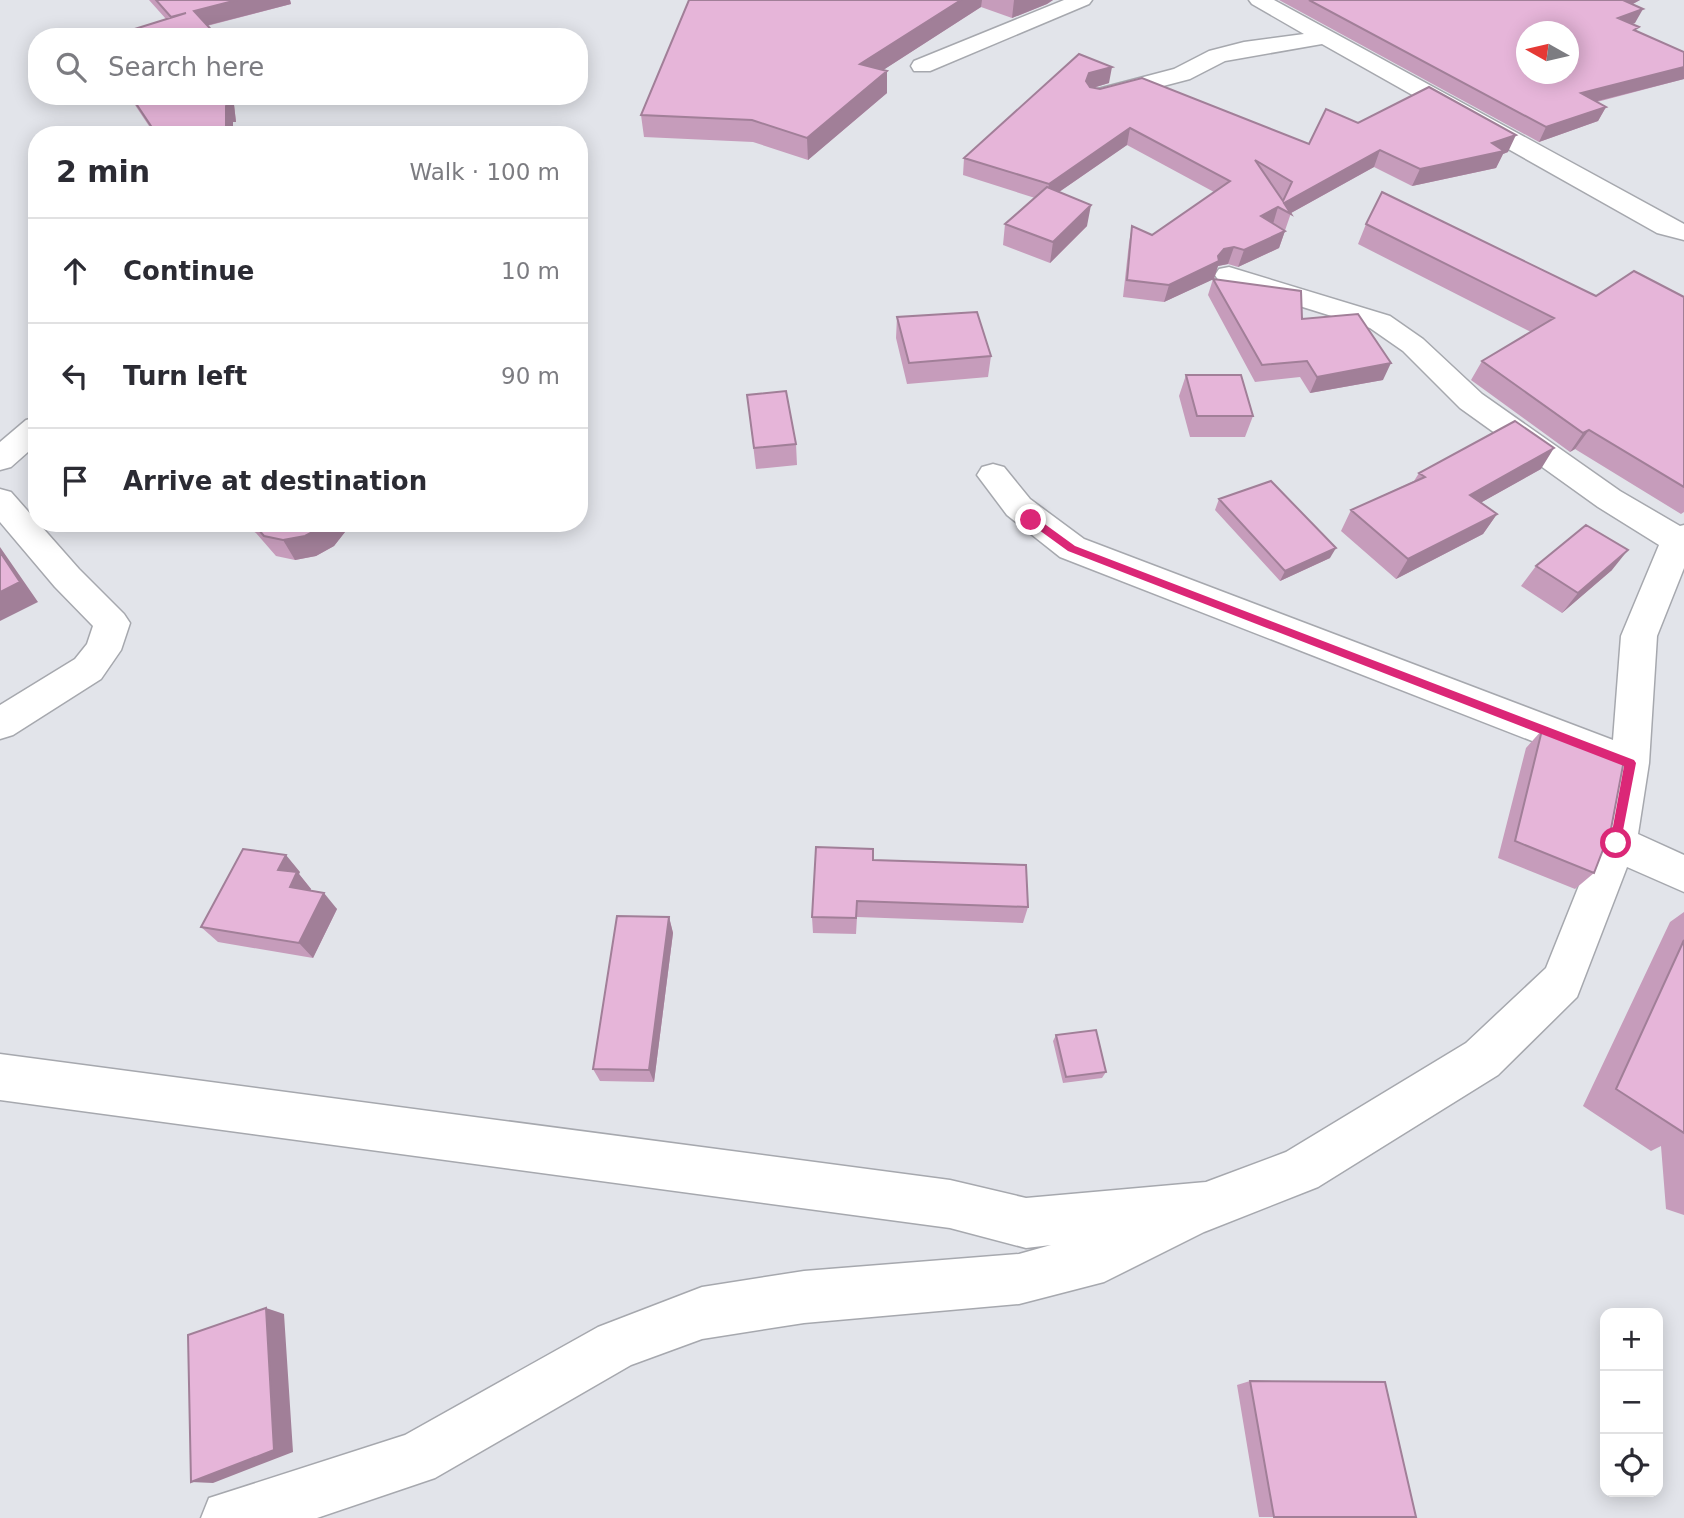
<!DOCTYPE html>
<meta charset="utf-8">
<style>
:root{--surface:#fff;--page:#f2f2f3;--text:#2b2b33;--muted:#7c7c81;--line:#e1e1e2}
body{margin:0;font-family:"DejaVu Sans",sans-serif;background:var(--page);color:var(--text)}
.controls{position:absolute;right:21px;bottom:21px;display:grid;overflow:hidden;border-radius:14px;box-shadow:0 4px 18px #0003}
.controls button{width:63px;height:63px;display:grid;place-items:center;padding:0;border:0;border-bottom:2px solid var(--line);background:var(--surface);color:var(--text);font:35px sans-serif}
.compass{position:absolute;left:1516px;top:21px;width:63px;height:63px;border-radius:50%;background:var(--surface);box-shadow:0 4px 18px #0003;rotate:278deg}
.stop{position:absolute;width:21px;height:21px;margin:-16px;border:5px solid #db2777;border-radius:50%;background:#fff}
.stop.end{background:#db2777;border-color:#fff;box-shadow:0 2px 7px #0008}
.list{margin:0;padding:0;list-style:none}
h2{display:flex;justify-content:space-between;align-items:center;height:91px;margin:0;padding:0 28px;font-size:30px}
h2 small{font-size:23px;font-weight:400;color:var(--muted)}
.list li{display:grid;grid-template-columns:46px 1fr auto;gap:21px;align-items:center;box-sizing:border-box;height:105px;padding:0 28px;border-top:2px solid var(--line)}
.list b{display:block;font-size:26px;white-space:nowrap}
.list em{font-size:23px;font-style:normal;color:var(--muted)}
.icon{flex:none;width:38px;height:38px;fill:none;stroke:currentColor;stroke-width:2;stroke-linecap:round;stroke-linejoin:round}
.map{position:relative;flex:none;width:1684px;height:1518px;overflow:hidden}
.search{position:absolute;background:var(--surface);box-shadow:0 4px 18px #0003;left:28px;top:28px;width:560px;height:77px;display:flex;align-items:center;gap:18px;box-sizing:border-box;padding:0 24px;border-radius:28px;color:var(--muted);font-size:26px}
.panel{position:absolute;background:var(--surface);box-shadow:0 4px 18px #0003;left:28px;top:126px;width:560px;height:406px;border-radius:28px}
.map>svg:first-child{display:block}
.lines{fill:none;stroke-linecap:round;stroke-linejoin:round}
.minor-casing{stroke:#a6a8ae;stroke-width:3}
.minor{fill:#fff;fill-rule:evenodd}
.wall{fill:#c69cbb}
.shaded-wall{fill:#a17f98}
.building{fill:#e6b5d9;stroke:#a17f98;stroke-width:2;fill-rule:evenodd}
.route{fill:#db2777}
</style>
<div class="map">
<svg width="1684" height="1518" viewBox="0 0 1684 1518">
<rect width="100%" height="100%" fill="#e2e4ea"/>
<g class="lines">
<defs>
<path id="minor" d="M 1064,0 L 1092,0 L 1089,4 L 930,71 L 914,71 L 911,66 L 914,61 Z
M 1249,0 L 1274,0 L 1684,224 L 1684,240 L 1657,233 L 1322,44 L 1225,61 L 1190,79 L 1102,102 L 1094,100 L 1091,95 L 1094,90 L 1174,69 L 1209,51 L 1244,42 L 1304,34 L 1252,4 Z
M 1229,267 L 1390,316 L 1423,339 L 1482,394 L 1620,491 L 1680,526 L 1684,525 L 1684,568 L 1657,636 L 1649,763 L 1638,834 L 1684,855 L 1684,892 L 1627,867 L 1577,997 L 1498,1075 L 1318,1187 L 1204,1232 L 1104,1282 L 1019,1304 L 804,1323 L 702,1339 L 631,1365 L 435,1478 L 317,1518 L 201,1518 L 209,1498 L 405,1435 L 598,1327 L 702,1287 L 804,1271 L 1019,1254 L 1051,1245 L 1026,1248 L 950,1228 L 0,1100 L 0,1054 L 950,1180 L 1026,1198 L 1206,1182 L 1286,1152 L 1466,1043 L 1546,968 L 1596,843 L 1609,771 L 1060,557 L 1007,515 L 977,475 L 982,467 L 993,464 L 1004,467 L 1030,499 L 1084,539 L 1613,740 L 1621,636 L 1659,545 L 1598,507 L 1460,408 L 1403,351 L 1370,328 L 1219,281 L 1215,275 L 1219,269 Z
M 37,417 L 37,444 L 11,467 L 0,470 L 0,442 L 26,420 Z
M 0,489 L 11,492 L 79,569 L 124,614 L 130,623 L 121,650 L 101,679 L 13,735 L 0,739 L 0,705 L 75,659 L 87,644 L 93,626 L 55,587 L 0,522 Z"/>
</defs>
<use href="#minor" class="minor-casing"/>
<use href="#minor" class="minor"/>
</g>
<path class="wall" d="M 149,0 L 290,0 L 291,4 L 207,26 L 166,19 Z
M 689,0 L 1053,0 L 1047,4 L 1012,18 L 981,7 L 883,70 L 887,93 L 808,160 L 753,142 L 644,137 L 641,115 Z
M 1279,0 L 1640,0 L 1632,4 L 1635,23 L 1631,24 L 1637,31 L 1684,52 L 1684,79 L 1597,102 L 1606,107 L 1598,121 L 1539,142 Z
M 1079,54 L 1109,83 L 1093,88 L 1309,144 L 1358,123 L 1508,152 L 1503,154 L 1496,168 L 1412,186 L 1374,167 L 1291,213 L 1279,248 L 1238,267 L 1228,264 L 1218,266 L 1217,268 L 1214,279 L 1302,319 L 1383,380 L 1310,393 L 1300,377 L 1255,382 L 1208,295 L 1213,279 L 1164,302 L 1123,297 L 1129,243 L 1132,226 L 1152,235 L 1214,192 L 1127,145 L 1059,192 L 1087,226 L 1050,263 L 1003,245 L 1005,224 L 1035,198 L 963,175 L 964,158 Z
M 129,96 L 233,96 L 236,122 L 233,122 L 233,135 L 155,135 Z
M 1366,224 L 1596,296 L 1684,297 L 1684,512 L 1681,514 L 1575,449 L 1570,452 L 1471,380 L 1482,361 L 1531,332 L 1358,244 Z
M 897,317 L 991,356 L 988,377 L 907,384 L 896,338 Z
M 1186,375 L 1253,416 L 1245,437 L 1190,437 L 1179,396 Z
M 747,395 L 796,444 L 797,465 L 756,469 Z
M 1541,469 L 1480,503 L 1497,514 L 1483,534 L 1396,579 L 1341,531 L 1351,510 L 1414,481 L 1419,473 Z
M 1219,499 L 1330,558 L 1280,581 L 1215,510 Z
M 240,523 L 345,523 L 345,532 L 334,546 L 316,556 L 295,560 L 276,556 L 256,533 Z
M 1536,566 L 1612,570 L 1562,613 L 1521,586 Z
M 1542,730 L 1594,873 L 1575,889 L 1498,858 L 1526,748 Z
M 873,860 L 1028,907 L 1023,923 L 857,917 L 856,934 L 813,933 L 812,917 Z
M 300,872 L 299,874 L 311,889 L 310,891 L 337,909 L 313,958 L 218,942 L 201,927 Z
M 1684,912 L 1684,1215 L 1666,1209 L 1661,1146 L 1651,1151 L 1583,1106 L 1670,922 Z
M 669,917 L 673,933 L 654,1082 L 600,1081 L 593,1069 Z
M 1056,1035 L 1106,1072 L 1102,1078 L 1063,1083 L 1053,1041 Z
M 1250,1381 L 1274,1517 L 1259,1517 L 1237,1385 Z"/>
<path class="shaded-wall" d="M 237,0 L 290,0 L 291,4 L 201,27 L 194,11 Z
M 961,0 L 982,0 L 981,7 L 860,85 L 860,64 Z
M 1014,0 L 1053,0 L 1047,4 L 1012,18 Z
M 1622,0 L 1640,0 L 1615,14 Z
M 1643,9 L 1635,23 L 1610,32 L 1618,18 Z
M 1112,67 L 1109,83 L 1086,90 L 1086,81 L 1089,73 Z
M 1684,67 L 1684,79 L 1574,107 L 1581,93 Z
M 887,71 L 887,93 L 808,160 L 807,138 Z
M 227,96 L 233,96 L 236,122 L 233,122 L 233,135 L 226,135 L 226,106 Z
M 1606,107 L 1598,121 L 1539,142 L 1546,127 Z
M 1130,128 L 1127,145 L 1046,201 L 1049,184 Z
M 1516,135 L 1508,152 L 1503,154 L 1496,168 L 1412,186 L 1420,169 Z
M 1380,150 L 1374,167 L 1291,213 L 1284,203 Z
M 1091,205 L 1087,226 L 1050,263 L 1053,242 Z
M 1278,207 L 1273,224 L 1261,216 Z
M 1285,231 L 1279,248 L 1238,267 L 1244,250 Z
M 1234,247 L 1228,264 L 1218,266 L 1214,279 L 1164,302 L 1169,285 L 1218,256 L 1224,249 Z
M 1391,363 L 1383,380 L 1310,393 L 1317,377 Z
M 1589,430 L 1575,449 L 1570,452 L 1583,433 Z
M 1554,448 L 1541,469 L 1457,516 L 1470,495 Z
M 1497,514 L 1483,534 L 1396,579 L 1408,559 Z
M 326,523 L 345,523 L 345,532 L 334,546 L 316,556 L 295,560 L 283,540 Z
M 0,547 L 38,602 L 0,621 Z
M 1336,548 L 1330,558 L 1280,581 L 1285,571 Z
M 1628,550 L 1612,570 L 1562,613 L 1578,593 Z
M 286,855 L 300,872 L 299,874 L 311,889 L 304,903 L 290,887 L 278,870 Z
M 324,893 L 337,909 L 313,958 L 299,943 Z
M 669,917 L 673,933 L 654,1082 L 649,1070 Z
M 266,1308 L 284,1314 L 293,1452 L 213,1483 L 191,1482 Z"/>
<path class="building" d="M 156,0 L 237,0 L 194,11 L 218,37 L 109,37 L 186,13 L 171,17 Z
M 689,0 L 961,0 L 860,64 L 887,71 L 807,138 L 752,120 L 641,115 Z
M 1309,0 L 1623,0 L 1643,9 L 1618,18 L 1639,27 L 1634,30 L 1684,52 L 1684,67 L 1581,93 L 1606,107 L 1546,127 ZM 1527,32 L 1569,32 L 1569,74 L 1527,74 Z
M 1079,54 L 1112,67 L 1089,73 L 1086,81 L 1090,87 L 1100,89 L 1142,78 L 1309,144 L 1326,109 L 1358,123 L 1429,87 L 1516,135 L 1492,143 L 1504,151 L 1420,169 L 1380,150 L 1284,203 L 1291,214 L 1278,207 L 1261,216 L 1285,231 L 1244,250 L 1234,247 L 1224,249 L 1218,256 L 1219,261 L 1169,285 L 1127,280 L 1132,226 L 1152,235 L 1230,181 L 1130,128 L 1049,184 L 964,158 ZM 1255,160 L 1292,182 L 1283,201 Z
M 131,96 L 227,96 L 228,105 L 226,106 L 226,135 L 157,135 Z
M 1047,187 L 1091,205 L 1053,242 L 1005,224 Z
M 1382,192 L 1596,296 L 1634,271 L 1684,297 L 1684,487 L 1589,430 L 1583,433 L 1482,361 L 1554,318 L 1366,224 Z
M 1213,279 L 1301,291 L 1302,319 L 1358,314 L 1391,363 L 1317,377 L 1307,361 L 1262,365 Z
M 977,312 L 991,356 L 909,363 L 897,317 Z
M 1186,375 L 1241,375 L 1253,416 L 1197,416 Z
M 786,391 L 796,444 L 754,448 L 747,395 Z
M 1515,421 L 1554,448 L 1470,495 L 1497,514 L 1408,559 L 1351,510 L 1425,477 L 1419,473 Z
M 1271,481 L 1336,548 L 1285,571 L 1219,499 Z
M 253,523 L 326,523 L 324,526 L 305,536 L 283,540 L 264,536 Z
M 1586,525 L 1628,550 L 1578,593 L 1536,566 Z
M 0,552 L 20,582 L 0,592 Z
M 1542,730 L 1624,760 L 1611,829 L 1594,873 L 1515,841 Z
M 816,847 L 873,849 L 873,860 L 1026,865 L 1028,907 L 857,901 L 856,918 L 812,917 Z
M 243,849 L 286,855 L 278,870 L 297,872 L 290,887 L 324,893 L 299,943 L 201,927 Z
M 617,916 L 669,917 L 649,1070 L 593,1069 Z
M 1684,940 L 1684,1133 L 1616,1089 Z
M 1096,1030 L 1106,1072 L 1066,1077 L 1056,1035 Z
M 266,1308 L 274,1450 L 191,1482 L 188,1335 Z
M 1250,1381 L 1385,1382 L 1416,1517 L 1274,1517 Z"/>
<path class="route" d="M 1028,517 L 1035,517 L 1075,546 L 1634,760 L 1636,763 L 1620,846 L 1616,848 L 1610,843 L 1624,766 L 1068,551 L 1028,522 Z"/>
</svg>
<div class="controls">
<button>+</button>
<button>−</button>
<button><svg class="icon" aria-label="locate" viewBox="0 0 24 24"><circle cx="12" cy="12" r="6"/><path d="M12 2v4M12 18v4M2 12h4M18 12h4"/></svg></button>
</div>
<svg class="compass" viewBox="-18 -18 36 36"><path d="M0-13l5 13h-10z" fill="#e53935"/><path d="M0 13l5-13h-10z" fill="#7c7c81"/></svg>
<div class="stop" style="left:1616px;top:843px"></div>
<div class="stop end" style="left:1031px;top:520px"></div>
<div class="search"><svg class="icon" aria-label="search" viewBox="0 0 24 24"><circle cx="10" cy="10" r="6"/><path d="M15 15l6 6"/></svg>Search here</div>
<section class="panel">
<h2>2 min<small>Walk · 100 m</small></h2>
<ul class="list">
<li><svg class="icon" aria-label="ahead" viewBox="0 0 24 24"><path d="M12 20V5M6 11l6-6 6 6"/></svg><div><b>Continue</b></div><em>10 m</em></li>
<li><svg class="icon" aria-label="left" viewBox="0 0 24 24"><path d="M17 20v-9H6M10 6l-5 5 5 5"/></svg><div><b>Turn left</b></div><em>90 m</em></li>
<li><svg class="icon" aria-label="arrive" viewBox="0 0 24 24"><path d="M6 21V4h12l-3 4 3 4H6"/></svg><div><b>Arrive at destination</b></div></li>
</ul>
</section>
</div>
